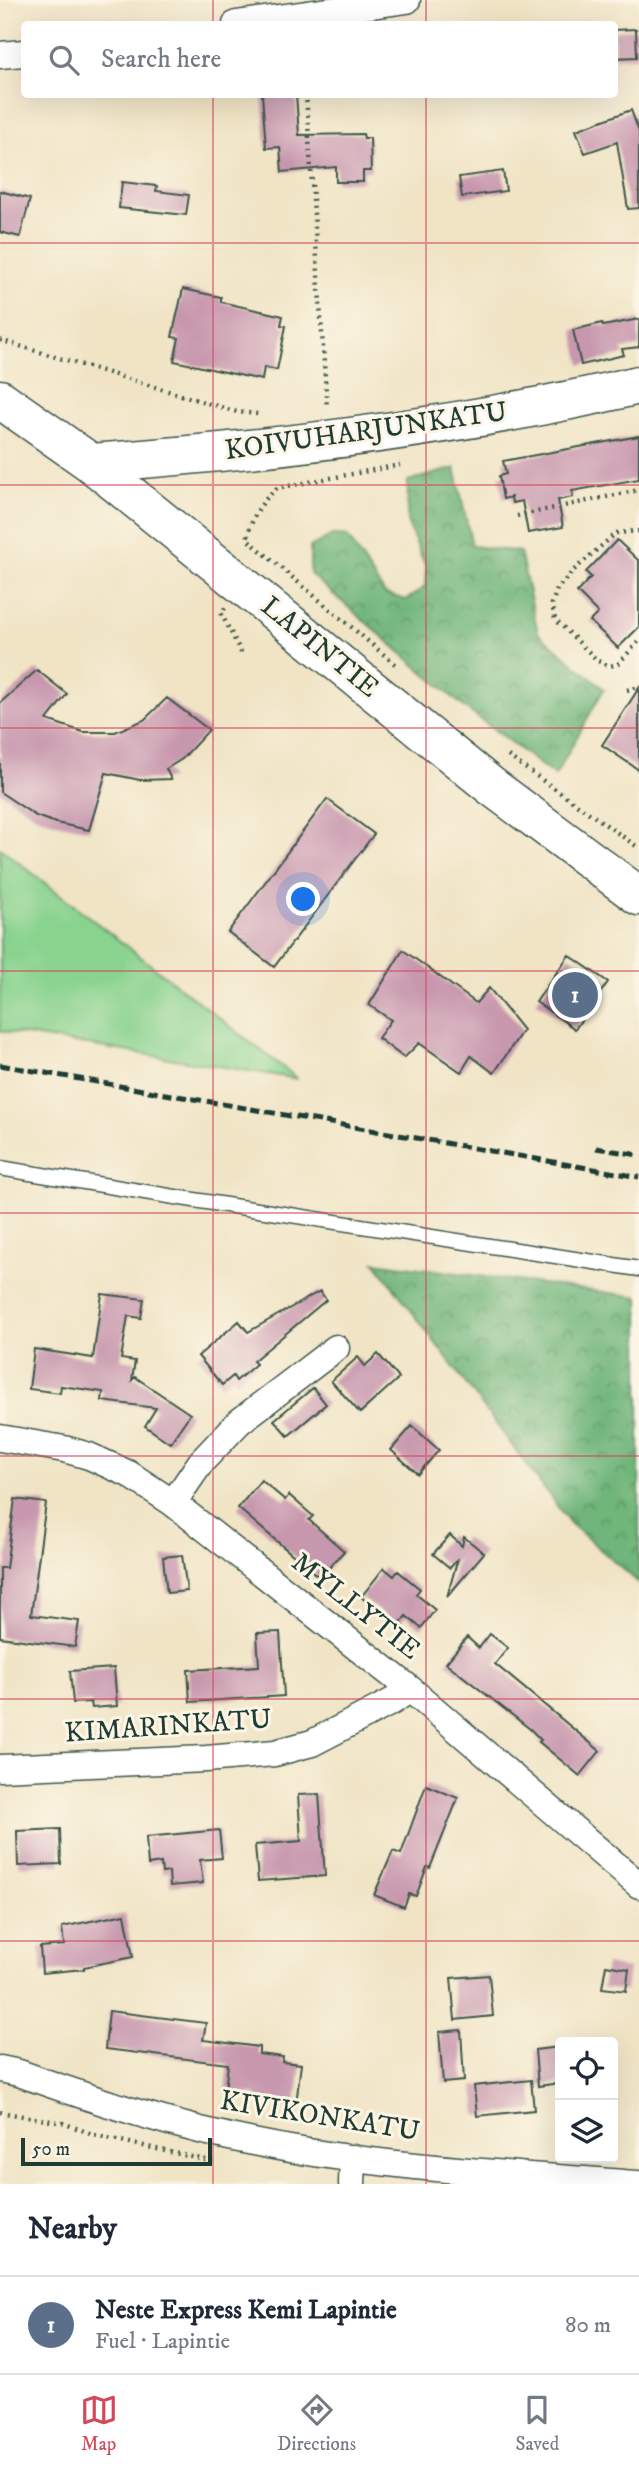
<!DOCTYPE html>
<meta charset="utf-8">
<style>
:root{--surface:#fff;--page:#f2f2f3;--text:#1f2937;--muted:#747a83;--line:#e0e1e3;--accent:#d1495b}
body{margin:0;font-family:"IM FELL DW Pica",serif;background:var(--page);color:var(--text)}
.controls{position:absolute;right:21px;bottom:21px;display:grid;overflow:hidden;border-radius:7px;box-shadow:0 7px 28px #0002}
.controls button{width:63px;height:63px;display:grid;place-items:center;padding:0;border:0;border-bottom:2px solid var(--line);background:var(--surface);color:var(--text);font:35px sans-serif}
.scale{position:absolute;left:21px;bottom:18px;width:191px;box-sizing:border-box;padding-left:7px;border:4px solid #1f3d34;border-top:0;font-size:19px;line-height:24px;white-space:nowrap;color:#1f3d34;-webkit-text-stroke:5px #fcf5e5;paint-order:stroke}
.you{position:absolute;left:304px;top:900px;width:24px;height:24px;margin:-18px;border:5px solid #fff;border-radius:50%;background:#1a73e8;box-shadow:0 0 0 10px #1a73e833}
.badge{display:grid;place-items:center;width:46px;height:46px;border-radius:50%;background:var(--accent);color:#fff;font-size:23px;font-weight:700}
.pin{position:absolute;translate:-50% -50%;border:4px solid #fff;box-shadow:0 2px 7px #0006}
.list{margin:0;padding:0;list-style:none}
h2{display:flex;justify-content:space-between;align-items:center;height:91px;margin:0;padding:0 28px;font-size:30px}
h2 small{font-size:23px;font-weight:400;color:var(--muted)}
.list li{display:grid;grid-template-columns:46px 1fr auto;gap:21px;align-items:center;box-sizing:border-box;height:98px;padding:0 28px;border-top:2px solid var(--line)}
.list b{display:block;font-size:26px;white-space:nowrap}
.list p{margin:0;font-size:23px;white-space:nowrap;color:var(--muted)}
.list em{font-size:23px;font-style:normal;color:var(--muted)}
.icon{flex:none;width:38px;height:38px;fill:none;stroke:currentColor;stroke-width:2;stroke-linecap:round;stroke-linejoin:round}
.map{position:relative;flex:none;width:639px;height:2184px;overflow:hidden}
.search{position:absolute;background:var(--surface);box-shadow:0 7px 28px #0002;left:21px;right:21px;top:21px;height:77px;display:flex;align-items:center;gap:18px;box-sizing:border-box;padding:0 24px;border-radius:7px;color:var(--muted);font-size:26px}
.sheet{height:189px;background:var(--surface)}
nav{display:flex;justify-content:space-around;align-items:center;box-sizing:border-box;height:98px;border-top:2px solid var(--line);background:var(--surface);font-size:19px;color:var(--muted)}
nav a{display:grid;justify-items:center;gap:4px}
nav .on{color:var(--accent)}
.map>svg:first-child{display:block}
.grass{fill:#8ad38f;stroke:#548862;stroke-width:2}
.forest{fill:url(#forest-crowns);stroke:#477957;stroke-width:2}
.building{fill:#c797ae}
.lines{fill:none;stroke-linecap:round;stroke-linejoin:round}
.lane-casing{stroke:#3e564a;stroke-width:17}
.street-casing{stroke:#3e564a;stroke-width:29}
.secondary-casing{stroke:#3e564a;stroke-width:41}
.path{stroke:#3e564a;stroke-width:4.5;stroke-dasharray:2 5;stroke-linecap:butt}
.lane{stroke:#fff;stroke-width:14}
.street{stroke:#fff;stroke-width:26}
.secondary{stroke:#fff;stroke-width:38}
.rail{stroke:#1f3d34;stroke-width:5;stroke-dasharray:10 5;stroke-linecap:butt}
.grid{fill:none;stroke:#d1495b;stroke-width:2;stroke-opacity:0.55}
.labels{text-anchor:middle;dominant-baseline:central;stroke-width:6;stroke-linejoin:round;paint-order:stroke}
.street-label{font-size:28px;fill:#1f3d34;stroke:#fcf5e5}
</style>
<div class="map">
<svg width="639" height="2184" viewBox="0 0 639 2184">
<defs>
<pattern id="forest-crowns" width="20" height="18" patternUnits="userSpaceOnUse" patternTransform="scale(1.75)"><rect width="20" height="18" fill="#6fb57a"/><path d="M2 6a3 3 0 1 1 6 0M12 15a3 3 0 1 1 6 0" fill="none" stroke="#5b9465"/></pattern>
</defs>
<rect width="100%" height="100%" fill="#fcf5e5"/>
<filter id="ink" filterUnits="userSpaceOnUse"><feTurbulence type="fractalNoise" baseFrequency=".0143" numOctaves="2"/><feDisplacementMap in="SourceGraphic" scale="14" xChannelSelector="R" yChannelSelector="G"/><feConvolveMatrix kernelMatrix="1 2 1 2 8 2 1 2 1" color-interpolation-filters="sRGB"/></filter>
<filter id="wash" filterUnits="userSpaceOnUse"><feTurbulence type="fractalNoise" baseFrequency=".00686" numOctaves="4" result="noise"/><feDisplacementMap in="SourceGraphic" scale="28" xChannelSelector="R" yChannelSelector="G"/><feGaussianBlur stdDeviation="1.57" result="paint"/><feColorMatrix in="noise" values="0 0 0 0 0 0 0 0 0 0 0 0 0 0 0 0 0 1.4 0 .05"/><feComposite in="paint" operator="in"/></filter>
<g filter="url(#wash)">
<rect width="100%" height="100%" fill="#f0e4c5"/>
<path class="grass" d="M 0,848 L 298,1079 L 0,1031 Z"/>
<path class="forest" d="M 455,468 L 472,546 L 520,552 L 538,633 L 604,689 L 555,776 L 464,707 L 310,574 L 310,547 L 332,535 L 347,536 L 385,594 L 406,600 L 425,587 L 426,567 L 407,522 L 408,481 Z
M 375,1262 L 639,1297 L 639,1583 L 570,1523 Z"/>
<g id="blocks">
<path class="building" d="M 636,29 L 637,57 L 614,58 L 614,30 Z
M 262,94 L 296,94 L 299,135 L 363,134 L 364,138 L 370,138 L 371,171 L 363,171 L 363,182 L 336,182 L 336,167 L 282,172 L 280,147 L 266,148 Z
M 631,110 L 639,132 L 639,208 L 628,209 L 617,142 L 585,153 L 576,130 Z
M 503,171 L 506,191 L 462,197 L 459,177 Z
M 122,182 L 157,186 L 156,191 L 189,195 L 186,215 L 119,208 Z
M 0,191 L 30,199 L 20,237 L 0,232 Z
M 183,289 L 221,297 L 221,302 L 283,316 L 281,325 L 286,326 L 277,370 L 264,367 L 262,380 L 174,361 L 179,338 L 172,337 Z
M 639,319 L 639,347 L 622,349 L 624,355 L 581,365 L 573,330 L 602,323 L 603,326 Z
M 639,436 L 639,479 L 572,491 L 573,497 L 558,500 L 563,527 L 528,533 L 522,501 L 512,503 L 511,497 L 503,499 L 499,476 L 506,474 L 503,461 Z
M 617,540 L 639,561 L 639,627 L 618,648 L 590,621 L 598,613 L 577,592 L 591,577 L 586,572 Z
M 37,670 L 67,694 L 47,720 L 83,732 L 115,732 L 144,720 L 167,698 L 209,730 L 182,759 L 166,769 L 171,779 L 140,780 L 106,773 L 89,830 L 56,823 L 36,816 L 0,792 L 0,703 Z
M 639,688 L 639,770 L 602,745 Z
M 327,799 L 374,834 L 274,967 L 228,932 Z
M 403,950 L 476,1003 L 489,988 L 523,1030 L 494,1073 L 471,1056 L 461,1072 L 419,1043 L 404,1058 L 378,1038 L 391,1020 L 369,1005 Z
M 569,955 L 608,982 L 575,1029 L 536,1002 Z
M 320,1291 L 326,1300 L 253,1361 L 256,1364 L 236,1381 L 233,1376 L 222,1385 L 198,1356 L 239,1321 L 248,1332 Z
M 102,1294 L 144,1299 L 141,1318 L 128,1316 L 121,1359 L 135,1361 L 132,1380 L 135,1377 L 190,1414 L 170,1443 L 145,1426 L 156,1408 L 102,1401 L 103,1392 L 61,1386 L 60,1393 L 29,1389 L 34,1349 L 93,1358 Z
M 378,1354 L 399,1378 L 360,1413 L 331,1381 L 358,1357 L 365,1366 Z
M 313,1388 L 326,1404 L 288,1436 L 274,1420 Z
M 412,1426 L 439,1450 L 418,1474 L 391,1450 Z
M 261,1480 L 285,1500 L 289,1495 L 313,1516 L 309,1520 L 344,1551 L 320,1578 L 238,1508 Z
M 15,1499 L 46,1503 L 31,1615 L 79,1621 L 75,1647 L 0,1637 L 0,1568 L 6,1568 Z
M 450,1535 L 462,1546 L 464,1537 L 484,1553 L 447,1597 L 458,1558 L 450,1568 L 433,1554 Z
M 182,1555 L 187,1591 L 167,1593 L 163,1557 Z
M 384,1568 L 394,1576 L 398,1571 L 420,1589 L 416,1594 L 435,1610 L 421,1628 L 406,1616 L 398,1626 L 361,1597 Z
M 280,1632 L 284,1696 L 190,1702 L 188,1670 L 259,1666 L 257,1633 Z
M 490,1634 L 508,1648 L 495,1664 L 600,1751 L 580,1776 L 539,1742 L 541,1740 L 530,1729 L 446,1663 L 467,1637 L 479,1648 Z
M 114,1668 L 117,1706 L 92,1708 L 91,1702 L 73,1703 L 70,1671 Z
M 426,1785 L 458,1798 L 430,1868 L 427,1867 L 416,1896 L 409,1894 L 404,1907 L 374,1895 L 393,1851 L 401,1854 Z
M 319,1794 L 325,1876 L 258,1881 L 255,1845 L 301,1841 L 298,1795 Z
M 60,1829 L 61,1864 L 18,1866 L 17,1831 Z
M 219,1830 L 222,1858 L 200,1860 L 203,1883 L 170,1886 L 169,1872 L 162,1873 L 161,1863 L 148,1865 L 146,1837 Z
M 125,1914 L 133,1957 L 84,1967 L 84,1969 L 42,1973 L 40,1947 L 64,1945 L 62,1927 Z
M 606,1965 L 629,1969 L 626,1991 L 602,1988 Z
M 489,1975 L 493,2016 L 455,2020 L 451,1978 Z
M 109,2011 L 206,2023 L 203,2040 L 259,2047 L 259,2054 L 283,2057 L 282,2062 L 301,2064 L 296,2104 L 256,2099 L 257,2095 L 225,2091 L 228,2064 L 105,2049 Z
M 461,2030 L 464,2081 L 443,2083 L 439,2032 Z
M 560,2047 L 560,2083 L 538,2086 L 535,2050 Z
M 531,2080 L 534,2110 L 477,2116 L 474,2086 Z"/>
</g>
</g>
<g filter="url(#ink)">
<use href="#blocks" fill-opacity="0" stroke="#3e564a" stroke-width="2"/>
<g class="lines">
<defs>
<path id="lane" d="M 0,1168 L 181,1198 L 639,1269"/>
<path id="street" d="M 236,24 L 407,0
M 0,55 L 24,53
M 0,1438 L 64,1449 L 89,1456 L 129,1474 L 173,1503 L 410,1689 L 639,1885
M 173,1503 L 201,1462 L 239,1422 L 336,1348
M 0,1768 L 206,1759 L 275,1753 L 312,1743 L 393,1701 L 410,1689
M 0,2069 L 19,2073 C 97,2101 176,2127 258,2143 C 383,2168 512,2174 638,2184
M 352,2184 L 353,2158"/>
<path id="secondary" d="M 0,399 L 91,463 L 491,786 L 639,896
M 91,463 C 275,450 459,427 639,385"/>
</defs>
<use href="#lane" class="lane-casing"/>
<use href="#street" class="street-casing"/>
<use href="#secondary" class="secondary-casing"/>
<path class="path" d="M 306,94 L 327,408
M 0,340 L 237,412 L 258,414
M 517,516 L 639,490
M 639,531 L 616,533 L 574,570 L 557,589 L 552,604 L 555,619 L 598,661 L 610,666 L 618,664 L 639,641
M 225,608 L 221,613 L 242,654
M 395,664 L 247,539 C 252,517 260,503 277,488 L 400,465
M 627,690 L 639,687
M 508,756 L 639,848
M 0,2112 L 63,2123 L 95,2135 L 214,2162"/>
<use href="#lane" class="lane"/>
<use href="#street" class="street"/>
<use href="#secondary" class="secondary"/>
<path class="rail" d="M 0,1065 L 639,1177
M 596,1148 L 639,1155"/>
</g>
</g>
<path class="grid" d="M 213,0 L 213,24M 426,0 L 426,24M 213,94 L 213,2184M 426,94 L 426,2184M 0,243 L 639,243M 0,485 L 639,485M 0,728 L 639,728M 0,971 L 639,971M 0,1213 L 639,1213M 0,1456 L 639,1456M 0,1699 L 639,1699M 0,1941 L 639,1941"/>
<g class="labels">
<g class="street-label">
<text transform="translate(366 431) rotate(-8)">KOIVUHARJUNKATU</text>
<text transform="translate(320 647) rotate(39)">LAPINTIE</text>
<text transform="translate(356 1606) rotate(38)">MYLLYTIE</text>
<text transform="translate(168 1726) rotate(-4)">KIMARINKATU</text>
<text transform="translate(320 2116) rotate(9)">KIVIKONKATU</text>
</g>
</g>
</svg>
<div class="controls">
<button><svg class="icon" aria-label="locate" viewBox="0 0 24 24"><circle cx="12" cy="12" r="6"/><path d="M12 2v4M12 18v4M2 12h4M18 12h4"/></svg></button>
<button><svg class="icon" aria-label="layers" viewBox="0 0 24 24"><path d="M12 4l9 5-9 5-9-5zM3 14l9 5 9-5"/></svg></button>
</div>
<div class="scale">50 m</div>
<div class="you"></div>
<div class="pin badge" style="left:575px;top:995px;background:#5c6f8a">1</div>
<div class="search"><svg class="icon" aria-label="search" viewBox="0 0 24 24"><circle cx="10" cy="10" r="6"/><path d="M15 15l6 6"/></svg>Search here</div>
</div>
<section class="sheet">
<h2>Nearby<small></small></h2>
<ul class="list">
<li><span class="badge" style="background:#5c6f8a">1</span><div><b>Neste Express Kemi Lapintie</b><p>Fuel · Lapintie</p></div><em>80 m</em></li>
</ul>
</section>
<nav>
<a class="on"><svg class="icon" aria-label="map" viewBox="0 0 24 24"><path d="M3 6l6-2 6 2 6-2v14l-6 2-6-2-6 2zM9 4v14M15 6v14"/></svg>Map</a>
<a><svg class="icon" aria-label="directions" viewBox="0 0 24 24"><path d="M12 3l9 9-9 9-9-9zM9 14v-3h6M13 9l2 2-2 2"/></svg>Directions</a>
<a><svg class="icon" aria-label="saved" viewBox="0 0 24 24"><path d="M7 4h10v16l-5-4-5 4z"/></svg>Saved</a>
</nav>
